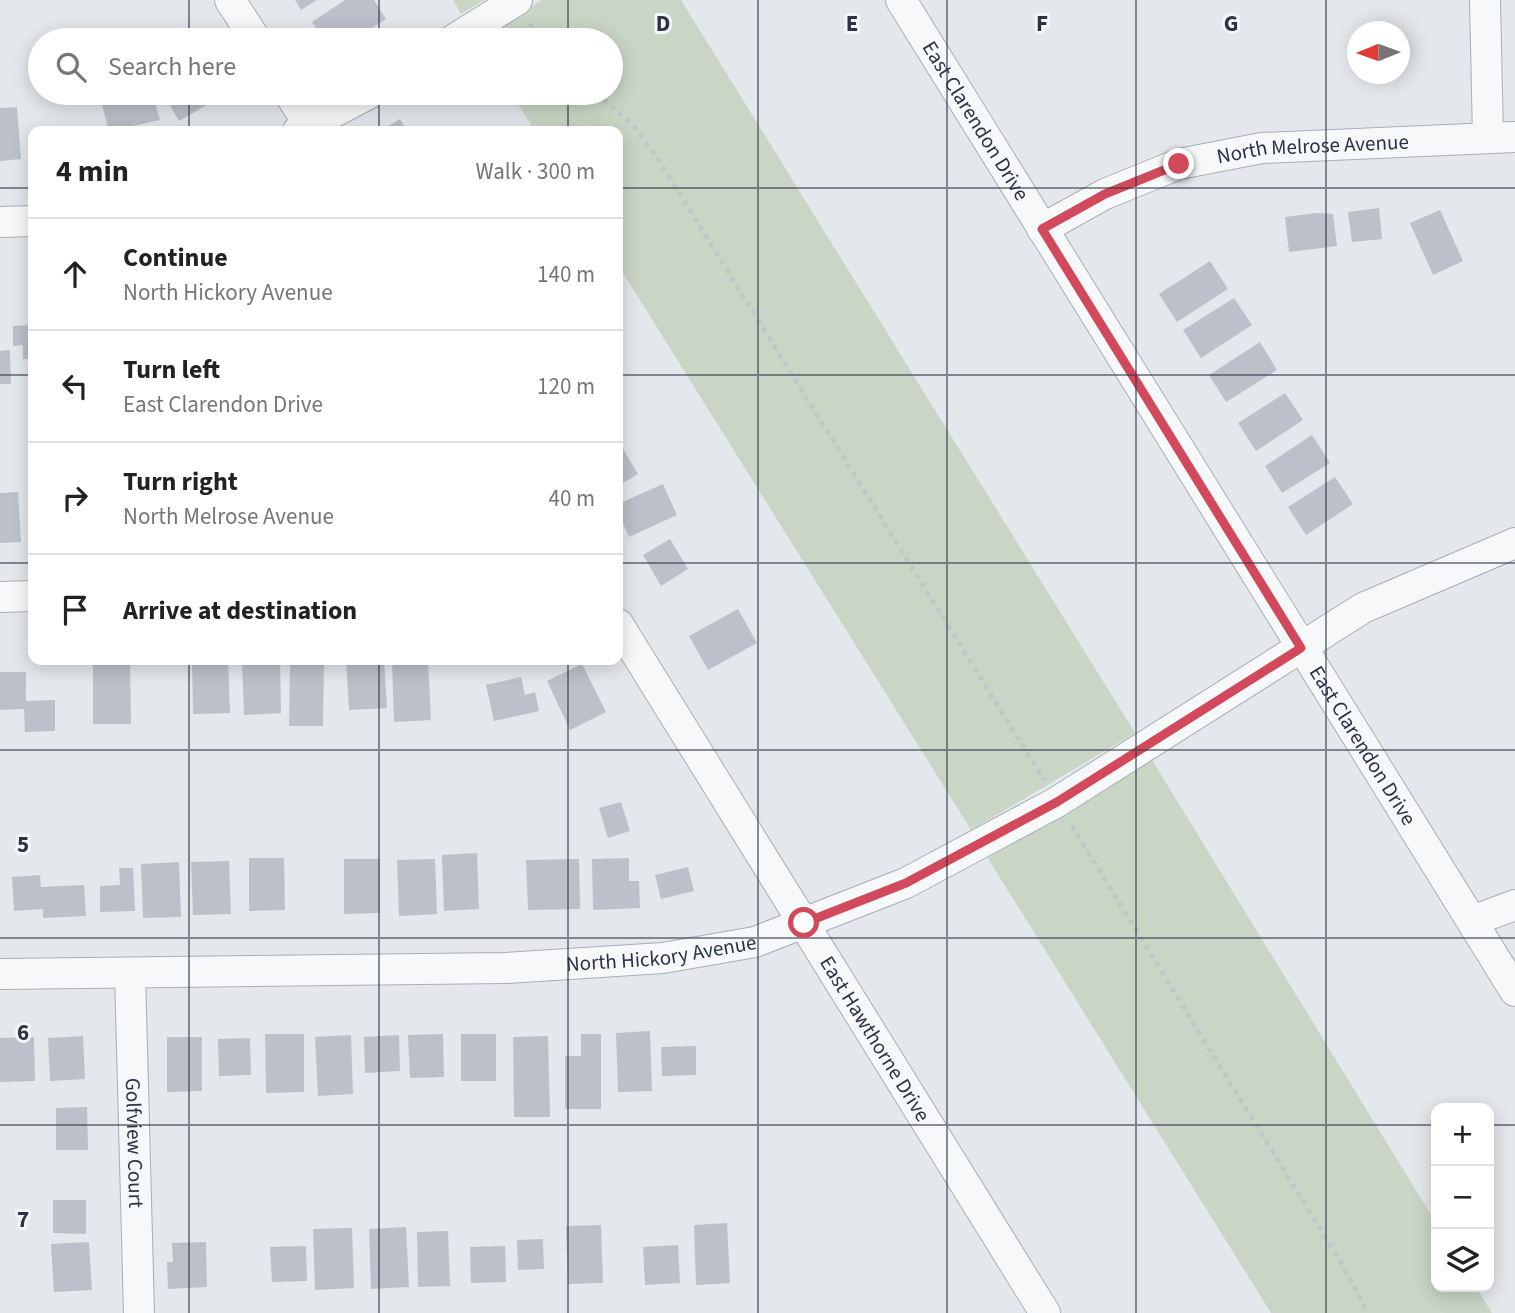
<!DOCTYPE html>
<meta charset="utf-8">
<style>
:root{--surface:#fff;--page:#f2f2f2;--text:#222;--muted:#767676;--line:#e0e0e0}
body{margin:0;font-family:"Source Sans 3",sans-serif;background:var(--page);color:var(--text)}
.controls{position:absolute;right:21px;bottom:21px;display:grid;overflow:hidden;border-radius:14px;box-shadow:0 4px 18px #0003}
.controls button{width:63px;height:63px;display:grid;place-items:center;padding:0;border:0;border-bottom:2px solid var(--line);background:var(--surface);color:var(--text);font:35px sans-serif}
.compass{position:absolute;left:1347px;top:21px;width:63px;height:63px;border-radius:50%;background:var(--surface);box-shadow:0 4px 18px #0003;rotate:269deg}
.stop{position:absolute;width:21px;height:21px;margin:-16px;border:5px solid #d1495b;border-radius:50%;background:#fff}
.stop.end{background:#d1495b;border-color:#fff;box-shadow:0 2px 7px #0008}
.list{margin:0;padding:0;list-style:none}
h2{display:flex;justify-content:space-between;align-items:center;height:91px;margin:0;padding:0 28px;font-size:30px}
h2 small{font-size:23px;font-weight:400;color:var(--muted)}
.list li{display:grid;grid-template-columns:46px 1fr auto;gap:21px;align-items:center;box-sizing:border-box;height:112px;padding:0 28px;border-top:2px solid var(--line)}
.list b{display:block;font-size:26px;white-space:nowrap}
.list p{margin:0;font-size:23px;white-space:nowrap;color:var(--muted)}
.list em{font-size:23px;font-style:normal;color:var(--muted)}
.icon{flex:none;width:38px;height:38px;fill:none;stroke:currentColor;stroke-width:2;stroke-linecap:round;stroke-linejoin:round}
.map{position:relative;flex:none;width:1515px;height:1313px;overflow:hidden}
.search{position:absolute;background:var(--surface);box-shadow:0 4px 18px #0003;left:28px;top:28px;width:595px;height:77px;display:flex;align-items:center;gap:18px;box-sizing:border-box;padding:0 24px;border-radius:38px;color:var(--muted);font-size:26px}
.panel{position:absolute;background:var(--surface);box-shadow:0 4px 18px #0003;left:28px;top:126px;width:595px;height:539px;border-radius:14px}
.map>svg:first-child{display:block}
.green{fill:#c9d6c5}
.building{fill:#bbc0ca}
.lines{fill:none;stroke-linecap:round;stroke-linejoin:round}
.street-casing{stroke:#a9aeb7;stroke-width:32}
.path{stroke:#c2c5cb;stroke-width:4.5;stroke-dasharray:5 5;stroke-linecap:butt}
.street{stroke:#f7f8fa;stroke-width:30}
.route{stroke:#d1495b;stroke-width:9}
.grid{fill:none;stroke:#2b3445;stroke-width:2;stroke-opacity:0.55}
.labels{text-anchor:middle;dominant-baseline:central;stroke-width:6;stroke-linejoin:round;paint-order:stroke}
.street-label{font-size:21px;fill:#2b3445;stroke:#f4f6f9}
.grid-label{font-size:23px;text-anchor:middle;font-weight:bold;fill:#2b3445;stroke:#f4f6f9;stroke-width:6;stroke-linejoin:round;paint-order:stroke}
</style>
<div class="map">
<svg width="1515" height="1313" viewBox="0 0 1515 1313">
<rect width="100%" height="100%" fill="#e4e7ec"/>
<path class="green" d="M 453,0 L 484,0 L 461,14 Z
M 542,0 L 681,0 L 1135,733 L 971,830 L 618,265 L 618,131 L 535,131 L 511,93 L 611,93 L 611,40 L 480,40 Z
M 1152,760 L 1436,1223 L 1436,1287 L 1476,1287 L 1492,1313 L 1271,1313 L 987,857 Z"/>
<path class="building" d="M 295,0 L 317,0 L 301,10 Z
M 345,0 L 374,0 L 386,19 L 353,40 L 324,40 L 312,22 Z
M 152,93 L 160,120 L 109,131 L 102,105 Z
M 163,93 L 211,93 L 215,100 L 179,121 Z
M 17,107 L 21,159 L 0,161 L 0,108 Z
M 400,119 L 407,131 L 379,131 Z
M 1379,208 L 1382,239 L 1352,242 L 1348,212 Z
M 1440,210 L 1463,261 L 1433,275 L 1410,223 Z
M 1316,213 L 1333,214 L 1337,246 L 1289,252 L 1285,217 Z
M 1210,261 L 1228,289 L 1177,322 L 1159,294 Z
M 1234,298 L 1252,325 L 1201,358 L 1183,330 Z
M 33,325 L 33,359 L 23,359 L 23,345 L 13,346 L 13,326 Z
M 1260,342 L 1277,370 L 1226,402 L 1209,375 Z
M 10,350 L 11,384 L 0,384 L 0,351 Z
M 1285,393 L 1303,420 L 1256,451 L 1238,423 Z
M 1312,435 L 1330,463 L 1282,493 L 1265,466 Z
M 622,447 L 638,474 L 618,486 L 618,450 Z
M 1335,477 L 1353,504 L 1306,535 L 1288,507 Z
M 663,484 L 677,515 L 629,537 L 618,512 L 618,504 Z
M 18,492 L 21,542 L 0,543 L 0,493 Z
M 670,539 L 688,569 L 661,586 L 643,555 Z
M 738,609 L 757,643 L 708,670 L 689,636 Z
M 228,660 L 230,713 L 193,714 L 192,661 Z
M 242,660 L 280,660 L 281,713 L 244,715 Z
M 290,660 L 324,660 L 323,726 L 289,726 Z
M 346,660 L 384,660 L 387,708 L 349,710 Z
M 428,660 L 431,720 L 394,722 L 392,661 Z
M 130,662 L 131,724 L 93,724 L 93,663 Z
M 582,664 L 606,712 L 570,730 L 547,681 Z
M 0,672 L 26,672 L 26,701 L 55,700 L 55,731 L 25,732 L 24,709 L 0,710 Z
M 521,677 L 525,695 L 535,692 L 539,711 L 494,721 L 486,685 Z
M 621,802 L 630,831 L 608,838 L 599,808 Z
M 477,853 L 479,909 L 444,911 L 442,855 Z
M 249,858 L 284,858 L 285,910 L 249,911 Z
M 629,858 L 629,881 L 639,881 L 640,908 L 593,910 L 592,859 Z
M 344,859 L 380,859 L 380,913 L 344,914 Z
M 435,859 L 437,914 L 399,916 L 397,860 Z
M 579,859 L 580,909 L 528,910 L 526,860 Z
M 229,861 L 231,914 L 193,915 L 191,862 Z
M 179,862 L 181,917 L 143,918 L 141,864 Z
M 688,867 L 694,891 L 661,899 L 655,875 Z
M 119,868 L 133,868 L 135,911 L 100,912 L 100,886 L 120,885 Z
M 40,875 L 41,887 L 84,885 L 86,916 L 43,918 L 43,909 L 14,911 L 12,877 Z
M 650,1031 L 652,1091 L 618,1092 L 616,1033 Z
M 265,1034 L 304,1034 L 304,1092 L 266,1093 Z
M 443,1034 L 444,1077 L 410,1078 L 408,1035 Z
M 461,1034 L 496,1034 L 496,1081 L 461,1081 Z
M 581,1034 L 601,1034 L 601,1109 L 565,1109 L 565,1056 L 581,1056 Z
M 351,1035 L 353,1094 L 318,1096 L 315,1037 Z
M 399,1035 L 400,1071 L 365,1073 L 364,1037 Z
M 83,1036 L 85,1079 L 50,1081 L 48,1038 Z
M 548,1036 L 550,1117 L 514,1117 L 513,1037 Z
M 34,1037 L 35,1081 L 0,1082 L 0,1038 Z
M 167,1037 L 202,1037 L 202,1091 L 167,1092 Z
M 250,1038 L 251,1075 L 219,1076 L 218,1039 Z
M 696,1046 L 696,1075 L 662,1076 L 661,1047 Z
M 87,1107 L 88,1150 L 56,1150 L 56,1108 Z
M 53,1200 L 86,1200 L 86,1234 L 53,1233 Z
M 727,1223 L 730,1283 L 696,1285 L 694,1225 Z
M 601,1225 L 603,1283 L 568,1284 L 566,1226 Z
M 406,1227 L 409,1287 L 371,1289 L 369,1229 Z
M 352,1228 L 354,1288 L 315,1290 L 313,1229 Z
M 448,1231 L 450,1286 L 418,1287 L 417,1232 Z
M 543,1239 L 544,1269 L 518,1270 L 517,1240 Z
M 89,1242 L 92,1290 L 54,1292 L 51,1244 Z
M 206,1242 L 207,1287 L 168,1289 L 167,1262 L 173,1262 L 172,1243 Z
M 678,1245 L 680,1283 L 645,1285 L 643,1247 Z
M 306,1246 L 307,1281 L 272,1282 L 270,1247 Z
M 505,1246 L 506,1282 L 471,1283 L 470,1247 Z"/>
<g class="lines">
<defs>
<g id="street">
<path d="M 230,0 L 256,40"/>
<path id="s1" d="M 901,0 L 1515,991"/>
<path d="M 1485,0 L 1488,137"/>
<path d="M 453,40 L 517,0"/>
<path d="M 289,93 L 313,131"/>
<path d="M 298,131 L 370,93"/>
<path d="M 0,222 L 33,221"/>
<path id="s2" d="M 1042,229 L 1105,194 L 1179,164 L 1262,148 L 1515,137"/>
<path d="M 0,597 L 33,596"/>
<path id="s3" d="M 618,624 L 1045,1313"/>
<path d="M 1472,921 L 1515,905"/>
<path id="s4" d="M 130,973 L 139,1313"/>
<path id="s5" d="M 0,974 L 506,968 L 663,958 L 755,942 L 906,883 L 1057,802 L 1363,608 L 1515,543"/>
</g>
</defs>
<use href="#street" class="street-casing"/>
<path class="path" d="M 530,24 L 541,40
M 596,93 L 634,126 L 658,159 L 1044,780
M 1072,826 L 1341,1263 L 1368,1313"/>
<use href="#street" class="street"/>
</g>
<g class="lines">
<path class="route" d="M 804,923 L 906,883 L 1057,802 L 1301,648 L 1042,229 L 1105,194 L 1179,164"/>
</g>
<path class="grid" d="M 189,0 L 189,40M 379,0 L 379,40M 568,0 L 568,40M 758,0 L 758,1313M 947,0 L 947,1313M 1136,0 L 1136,1313M 1326,0 L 1326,1313M 189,93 L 189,131M 379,93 L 379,131M 568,93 L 568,131M 0,188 L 33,188M 618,188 L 1515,188M 0,375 L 33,375M 618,375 L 1515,375M 0,563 L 33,563M 618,563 L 1515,563M 189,660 L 189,1313M 379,660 L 379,1313M 568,660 L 568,1313M 0,750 L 1515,750M 0,938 L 1515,938M 0,1125 L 1436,1125M 1489,1125 L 1515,1125"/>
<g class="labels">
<g class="street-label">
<text stroke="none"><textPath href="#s1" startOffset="142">East Clarendon Drive</textPath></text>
<text stroke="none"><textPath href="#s2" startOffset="287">North Melrose Avenue</textPath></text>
<text stroke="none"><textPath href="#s1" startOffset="877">East Clarendon Drive</textPath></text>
<text stroke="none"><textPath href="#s5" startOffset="662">North Hickory Avenue</textPath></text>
<text stroke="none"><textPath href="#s3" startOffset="488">East Hawthorne Drive</textPath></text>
<text stroke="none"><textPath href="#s4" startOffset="170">Golfview Court</textPath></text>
</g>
</g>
<g class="grid-label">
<text x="663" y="31">D</text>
<text x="852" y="31">E</text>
<text x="1042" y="31">F</text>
<text x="1231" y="31">G</text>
<text x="23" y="852">5</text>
<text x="23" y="1040">6</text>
<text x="23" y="1227">7</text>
</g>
</svg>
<div class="controls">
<button>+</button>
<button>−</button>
<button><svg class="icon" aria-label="layers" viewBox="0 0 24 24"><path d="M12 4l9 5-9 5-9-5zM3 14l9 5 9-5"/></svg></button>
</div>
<svg class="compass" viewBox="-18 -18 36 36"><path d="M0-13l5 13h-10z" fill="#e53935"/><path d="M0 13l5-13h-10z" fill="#767676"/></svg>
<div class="stop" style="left:804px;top:923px"></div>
<div class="stop end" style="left:1179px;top:164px"></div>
<div class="search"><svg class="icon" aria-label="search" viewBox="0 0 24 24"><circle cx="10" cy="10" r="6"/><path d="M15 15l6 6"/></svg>Search here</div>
<section class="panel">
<h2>4 min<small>Walk · 300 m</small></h2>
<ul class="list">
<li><svg class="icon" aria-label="ahead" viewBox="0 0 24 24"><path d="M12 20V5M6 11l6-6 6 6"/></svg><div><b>Continue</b><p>North Hickory Avenue</p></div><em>140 m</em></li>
<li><svg class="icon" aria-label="left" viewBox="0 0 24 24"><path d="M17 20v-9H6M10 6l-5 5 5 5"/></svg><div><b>Turn left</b><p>East Clarendon Drive</p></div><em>120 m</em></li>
<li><svg class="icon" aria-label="right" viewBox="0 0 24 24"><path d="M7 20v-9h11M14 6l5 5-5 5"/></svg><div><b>Turn right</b><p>North Melrose Avenue</p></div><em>40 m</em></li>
<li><svg class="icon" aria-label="arrive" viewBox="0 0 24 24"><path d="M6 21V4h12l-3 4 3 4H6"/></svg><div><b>Arrive at destination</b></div></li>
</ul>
</section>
</div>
